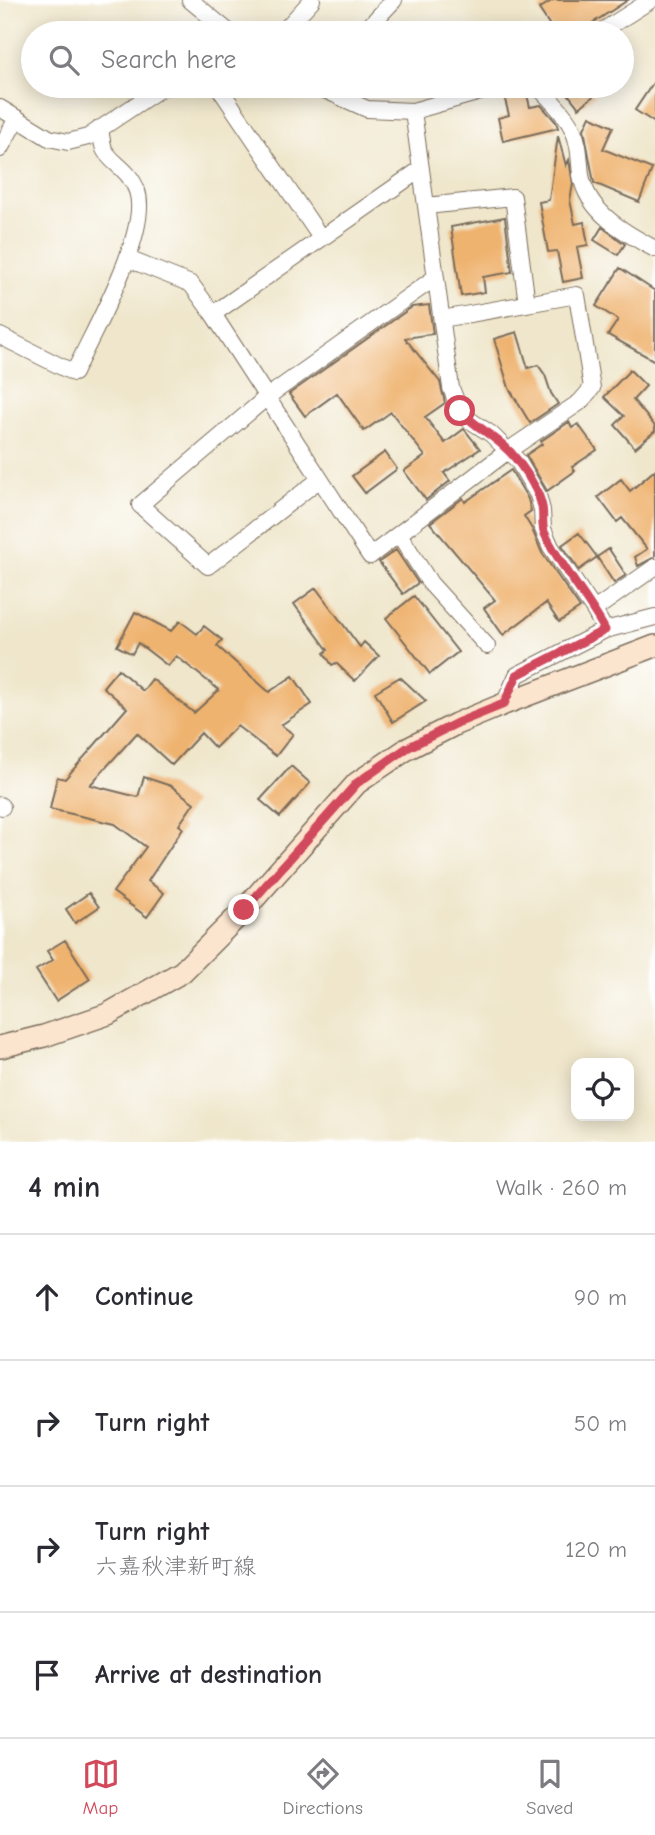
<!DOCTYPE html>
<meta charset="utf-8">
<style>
:root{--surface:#fff;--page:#f7f7f7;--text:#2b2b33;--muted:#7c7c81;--line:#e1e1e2;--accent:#d1495b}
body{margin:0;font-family:"Comic Neue","Klee One",sans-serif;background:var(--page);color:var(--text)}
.controls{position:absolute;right:21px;bottom:21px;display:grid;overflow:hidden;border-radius:14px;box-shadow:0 4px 18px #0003}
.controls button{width:63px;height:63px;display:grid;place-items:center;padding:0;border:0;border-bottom:2px solid var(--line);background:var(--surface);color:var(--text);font:35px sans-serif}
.stop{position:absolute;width:21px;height:21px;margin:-16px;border:5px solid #d1495b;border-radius:50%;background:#fff}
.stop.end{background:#d1495b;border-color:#fff;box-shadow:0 2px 7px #0008}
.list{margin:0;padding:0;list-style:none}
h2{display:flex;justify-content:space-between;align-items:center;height:91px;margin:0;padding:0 28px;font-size:30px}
h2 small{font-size:23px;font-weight:400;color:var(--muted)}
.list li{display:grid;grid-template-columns:46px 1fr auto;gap:21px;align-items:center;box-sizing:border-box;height:126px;padding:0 28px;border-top:2px solid var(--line)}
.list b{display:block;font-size:26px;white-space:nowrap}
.list p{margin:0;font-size:23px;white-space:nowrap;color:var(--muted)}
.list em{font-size:23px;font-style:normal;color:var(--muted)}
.icon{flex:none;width:38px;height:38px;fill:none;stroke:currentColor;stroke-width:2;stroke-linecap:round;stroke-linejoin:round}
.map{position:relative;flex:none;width:655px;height:1142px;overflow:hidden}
.search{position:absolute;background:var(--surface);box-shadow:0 4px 18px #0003;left:21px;right:21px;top:21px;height:77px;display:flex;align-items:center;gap:18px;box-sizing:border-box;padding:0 24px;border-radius:38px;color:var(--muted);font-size:26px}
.sheet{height:595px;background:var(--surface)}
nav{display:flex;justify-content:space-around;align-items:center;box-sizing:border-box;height:98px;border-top:2px solid var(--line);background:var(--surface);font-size:19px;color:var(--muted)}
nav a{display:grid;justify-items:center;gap:4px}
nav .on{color:var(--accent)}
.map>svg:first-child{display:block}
.building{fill:#efb370}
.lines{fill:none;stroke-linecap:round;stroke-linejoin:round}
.minor-casing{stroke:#7a6c5b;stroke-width:18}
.secondary-casing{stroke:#7a6c5b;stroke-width:24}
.minor{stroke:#fff;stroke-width:16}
.secondary{stroke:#fce5cf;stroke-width:21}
.route{stroke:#d1495b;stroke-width:9}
</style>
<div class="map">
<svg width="655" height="1142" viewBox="0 0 655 1142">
<rect width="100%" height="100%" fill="#fff"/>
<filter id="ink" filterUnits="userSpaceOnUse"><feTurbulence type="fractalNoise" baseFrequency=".0143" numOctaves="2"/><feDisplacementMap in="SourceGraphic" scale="14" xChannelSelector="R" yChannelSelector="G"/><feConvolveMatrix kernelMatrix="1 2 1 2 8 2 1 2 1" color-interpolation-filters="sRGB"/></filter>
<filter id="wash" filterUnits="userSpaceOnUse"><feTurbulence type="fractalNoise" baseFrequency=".00686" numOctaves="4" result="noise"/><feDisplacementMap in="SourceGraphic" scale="28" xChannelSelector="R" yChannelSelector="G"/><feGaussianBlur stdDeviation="1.57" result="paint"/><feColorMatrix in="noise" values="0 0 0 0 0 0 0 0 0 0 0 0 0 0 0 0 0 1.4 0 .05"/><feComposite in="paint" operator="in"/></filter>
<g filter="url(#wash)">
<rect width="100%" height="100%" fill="#efe6cb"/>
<g id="blocks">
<path class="building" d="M 553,0 L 628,0 L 577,33 L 555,33 L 539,9 Z
M 655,80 L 655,123 L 635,110 Z
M 562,86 L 587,86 L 595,95 L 579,108 Z
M 526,91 L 530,107 L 541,105 L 556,122 L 558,128 L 503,141 L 498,118 L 509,115 L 504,96 Z
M 590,116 L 613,127 L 603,149 L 652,169 L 639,202 L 594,183 L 584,129 Z
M 558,136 L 566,166 L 569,160 L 573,184 L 570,200 L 575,224 L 584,222 L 588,245 L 577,247 L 583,278 L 563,282 L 557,251 L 548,252 L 539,202 L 549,200 Z
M 505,217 L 512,272 L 483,277 L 485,292 L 461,296 L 451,227 Z
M 602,227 L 625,244 L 618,255 L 594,240 Z
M 620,268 L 655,291 L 655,361 L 608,335 L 618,320 L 596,306 Z
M 429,305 L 433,334 L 405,338 L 440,382 L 445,403 L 425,417 L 445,443 L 464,429 L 480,449 L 444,473 L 450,481 L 426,500 L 404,471 L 425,456 L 391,412 L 364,431 L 337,393 L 305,416 L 289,394 L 412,307 Z
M 517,332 L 528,368 L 538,365 L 545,375 L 551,393 L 558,404 L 530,423 L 509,388 L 494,339 Z
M 630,370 L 646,386 L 633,400 L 655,426 L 655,431 L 635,448 L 615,425 L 624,416 L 604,397 Z
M 569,422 L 572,428 L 578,424 L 597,450 L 572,467 L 575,471 L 547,491 L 526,455 L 542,444 L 541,441 Z
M 385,452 L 397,469 L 365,493 L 352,476 Z
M 511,470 L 528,499 L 531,511 L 524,516 L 532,529 L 542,553 L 580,608 L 559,622 L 546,603 L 503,635 L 484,608 L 495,600 L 430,523 L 463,498 L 465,502 Z
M 655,470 L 655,557 L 638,566 L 635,557 L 647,549 L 622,518 L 617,522 L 598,497 L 621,479 L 630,491 Z
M 579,533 L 597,557 L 579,570 L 562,545 Z
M 609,549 L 626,575 L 614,583 L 597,557 Z
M 396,550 L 418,583 L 403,594 L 379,562 Z
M 316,588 L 360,647 L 364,642 L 379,656 L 355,681 L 336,663 L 332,665 L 324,653 L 328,650 L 294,604 Z
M 414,596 L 458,652 L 430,674 L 386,618 Z
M 135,612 L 171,631 L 180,621 L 197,634 L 204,626 L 222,640 L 217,646 L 269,692 L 293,676 L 312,704 L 281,725 L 293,734 L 276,756 L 237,726 L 215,748 L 201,733 L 172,765 L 137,733 L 90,785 L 138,797 L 144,777 L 171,786 L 194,803 L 179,825 L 183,828 L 148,881 L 164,893 L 147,917 L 113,892 L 146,847 L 115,824 L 50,809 L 57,777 L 65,779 L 127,708 L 103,687 L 118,669 L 143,691 L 152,679 L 194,713 L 219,690 L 176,656 L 168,666 L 138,643 L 132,654 L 117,646 Z
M 400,677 L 426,701 L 393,722 L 375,692 Z
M 291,766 L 310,783 L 280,817 L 260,800 Z
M 89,893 L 99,907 L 75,923 L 66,909 Z
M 65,940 L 90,979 L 56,1001 L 36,970 L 53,960 L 47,951 Z"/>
</g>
</g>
<g filter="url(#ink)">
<use href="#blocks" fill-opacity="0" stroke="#7a6c5b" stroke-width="2"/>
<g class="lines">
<defs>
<path id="minor" d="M 190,0 L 230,33
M 282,33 L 312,0
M 363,33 L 394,0
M 599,33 L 651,0
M 218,86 L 321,238
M 316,86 L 367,109 L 413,111 L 501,86
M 538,86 C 549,99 565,113 572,128 C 580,144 579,158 581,175 C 587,212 625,233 655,249
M 0,108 L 49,138 L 68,142 L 88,137 L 164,86
M 413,111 L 451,388 L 460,411 L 468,419 L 491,434 L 518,461 L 538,495 L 542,510 L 543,529 L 551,547 L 594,610 L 605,630
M 0,149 L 17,118
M 421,169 L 213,314 L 370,556 L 509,450 L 580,402 L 592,388 L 577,295 L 442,319
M 426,206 L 513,197 L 527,304
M 128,259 L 191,284 L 213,314
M 0,336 L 74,373 C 92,333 151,232 137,191 C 129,168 111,164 104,149 C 102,143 101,135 100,128
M 320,479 L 208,566 L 140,505 L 267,397 L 436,277
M 399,534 L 430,583 L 487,646
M 594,610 L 655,567
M 504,704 L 517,675 L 605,630 L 655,617
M 0,805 L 2,807"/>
<path id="secondary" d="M 0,1047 L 44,1036 L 108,1014 L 182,972 L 244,910 L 357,783 L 407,749 L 456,724 L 504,704 L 655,646"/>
</defs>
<use href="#minor" class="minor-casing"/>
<use href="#secondary" class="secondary-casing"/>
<use href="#minor" class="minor"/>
<use href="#secondary" class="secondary"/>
</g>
</g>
<g class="lines" filter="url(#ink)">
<path class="route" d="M 244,910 L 357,783 L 407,748 L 457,723 L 504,704 L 517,675 L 605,630 C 587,596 561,568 545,534 C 541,526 544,516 542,507 C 539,491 527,473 517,460 C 501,439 478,429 460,411"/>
</g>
</svg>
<div class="controls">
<button><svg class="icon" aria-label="locate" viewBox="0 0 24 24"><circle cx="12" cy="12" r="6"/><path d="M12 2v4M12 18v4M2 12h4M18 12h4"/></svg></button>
</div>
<div class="stop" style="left:460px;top:411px"></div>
<div class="stop end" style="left:244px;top:910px"></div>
<div class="search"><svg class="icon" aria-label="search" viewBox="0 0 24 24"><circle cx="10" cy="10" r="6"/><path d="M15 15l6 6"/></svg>Search here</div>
</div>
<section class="sheet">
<h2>4 min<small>Walk · 260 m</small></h2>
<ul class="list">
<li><svg class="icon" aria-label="ahead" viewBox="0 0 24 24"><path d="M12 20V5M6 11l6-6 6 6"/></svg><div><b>Continue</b></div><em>90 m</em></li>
<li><svg class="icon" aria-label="right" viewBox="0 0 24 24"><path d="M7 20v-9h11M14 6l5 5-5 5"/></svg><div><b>Turn right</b></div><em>50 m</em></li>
<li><svg class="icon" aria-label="right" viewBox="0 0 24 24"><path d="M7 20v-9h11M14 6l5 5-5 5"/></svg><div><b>Turn right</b><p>六嘉秋津新町線</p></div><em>120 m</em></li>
<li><svg class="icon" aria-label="arrive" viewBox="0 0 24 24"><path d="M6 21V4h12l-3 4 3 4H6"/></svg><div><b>Arrive at destination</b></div></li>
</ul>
</section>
<nav>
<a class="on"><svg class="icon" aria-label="map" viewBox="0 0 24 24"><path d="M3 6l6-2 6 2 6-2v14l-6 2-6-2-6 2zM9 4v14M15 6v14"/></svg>Map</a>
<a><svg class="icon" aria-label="directions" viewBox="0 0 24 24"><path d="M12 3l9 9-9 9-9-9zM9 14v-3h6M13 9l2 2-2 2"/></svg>Directions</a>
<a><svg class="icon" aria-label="saved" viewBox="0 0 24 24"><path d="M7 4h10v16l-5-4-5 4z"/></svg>Saved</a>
</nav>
